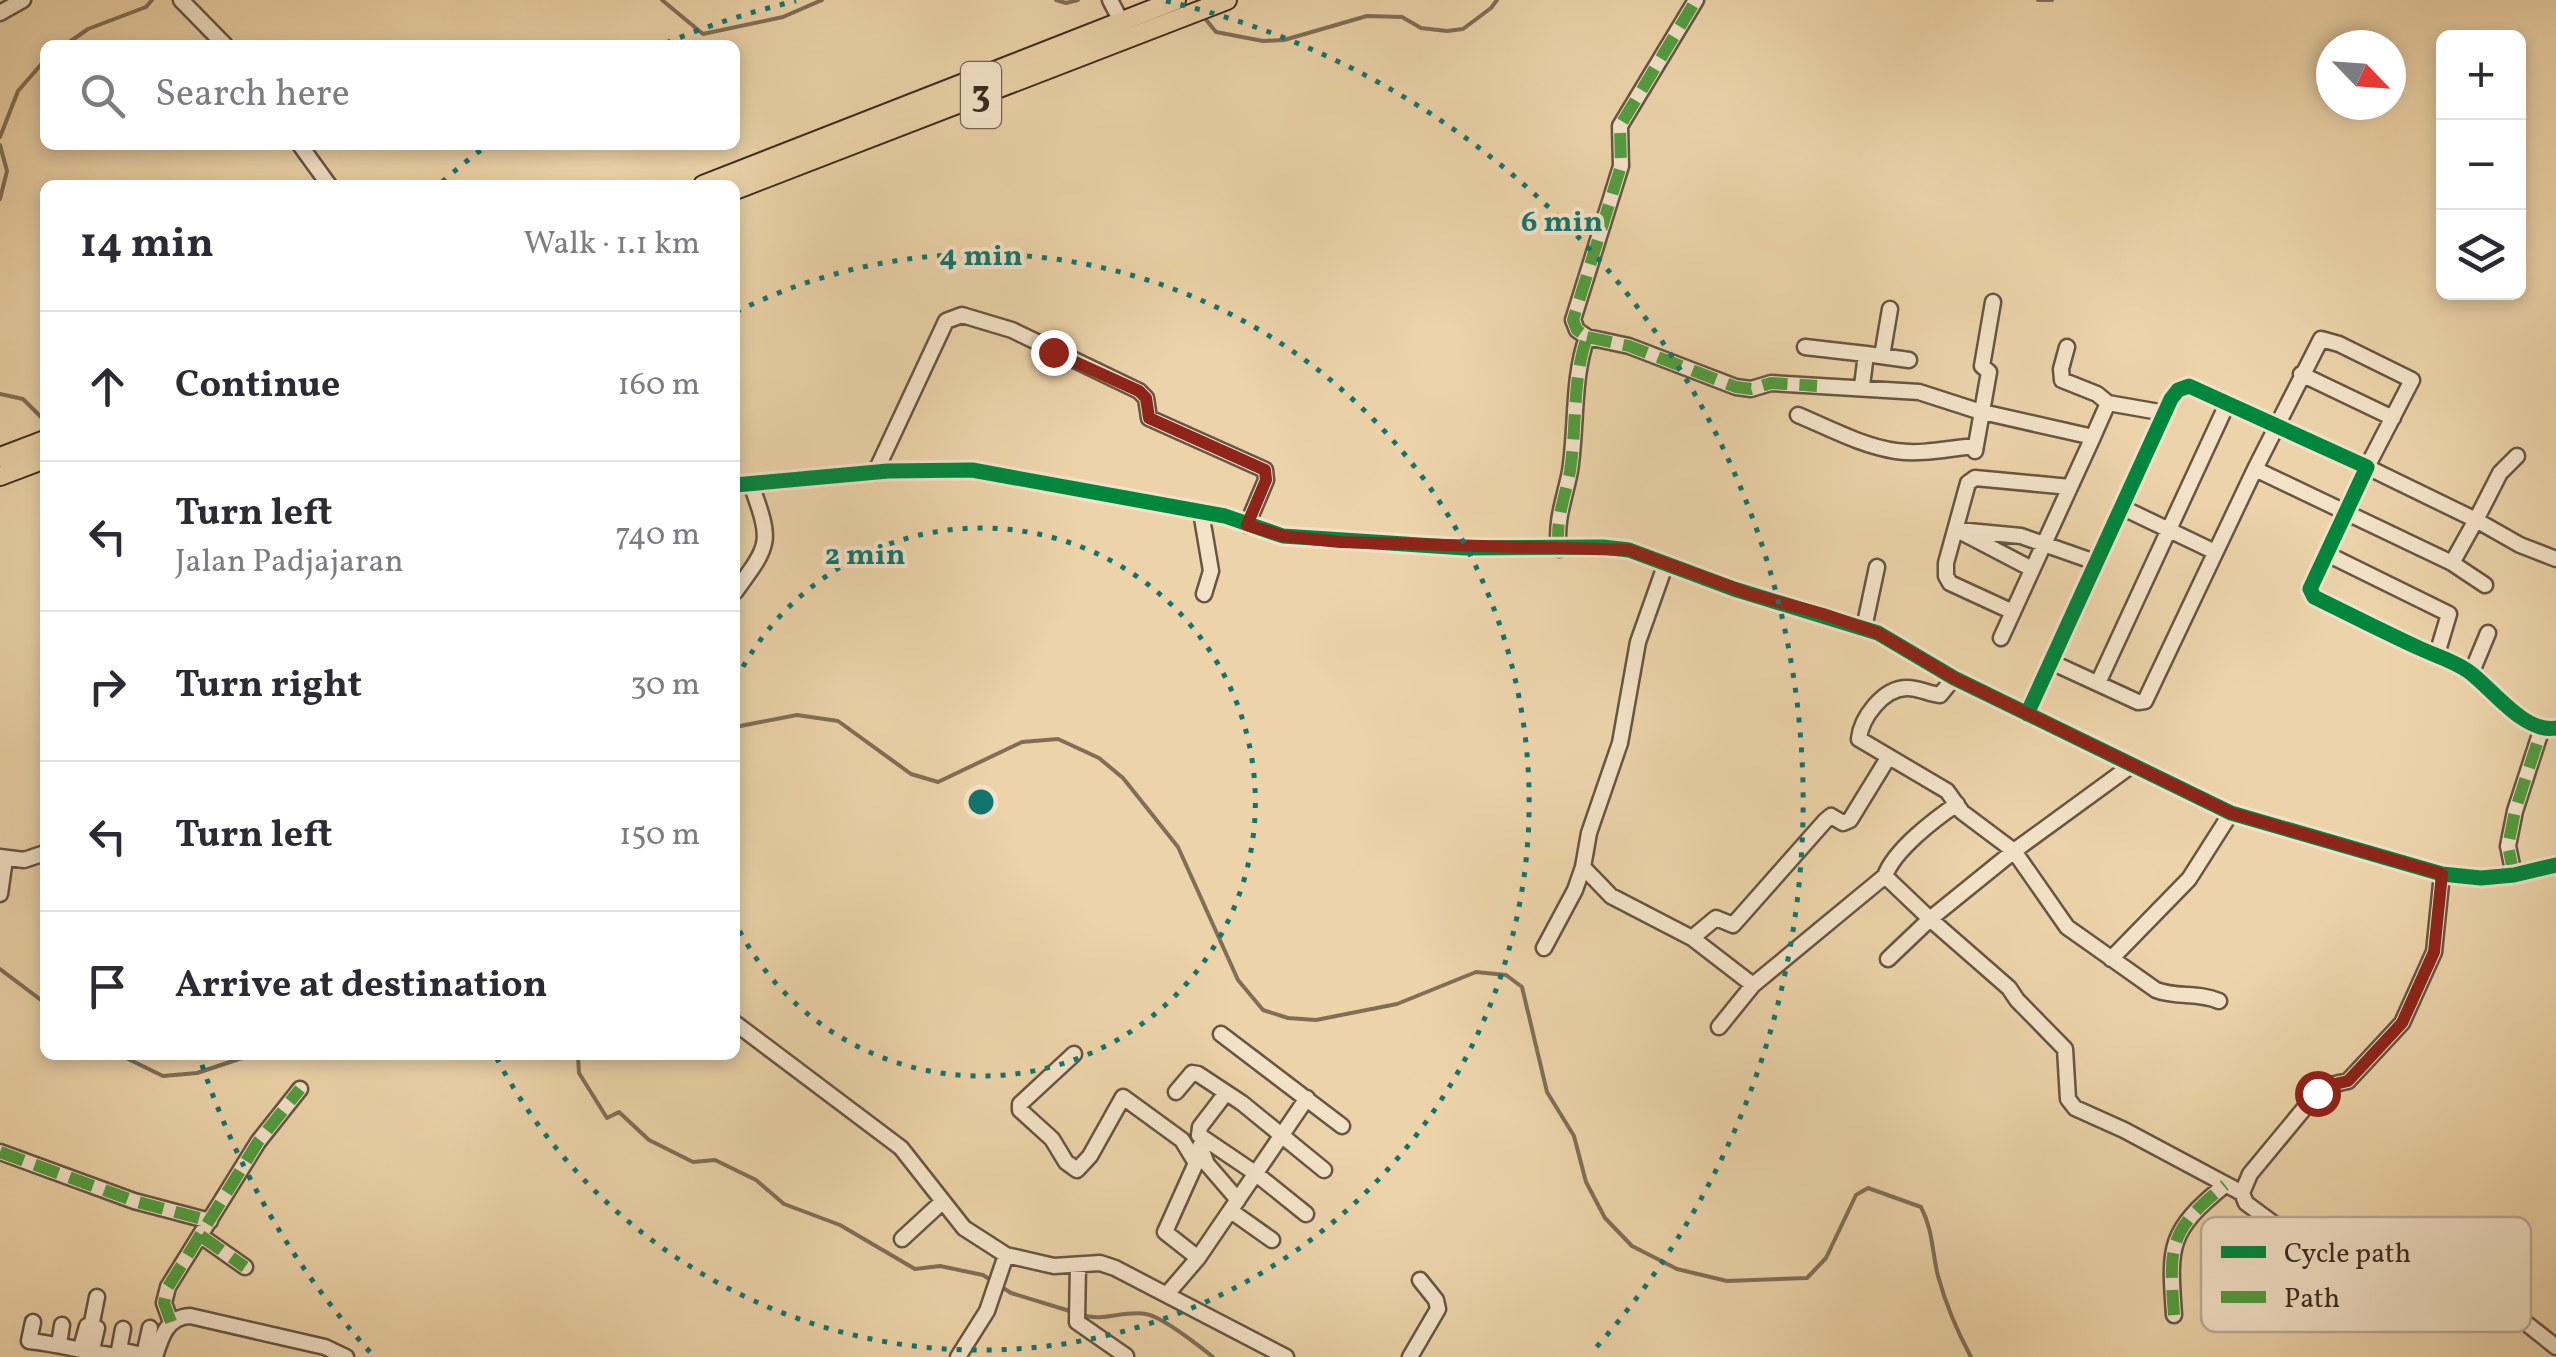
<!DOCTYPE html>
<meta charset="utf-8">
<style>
:root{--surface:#fff;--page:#f2f2f3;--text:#2b2b33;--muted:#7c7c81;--line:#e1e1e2}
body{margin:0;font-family:Vollkorn,serif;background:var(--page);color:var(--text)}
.controls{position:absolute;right:30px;top:30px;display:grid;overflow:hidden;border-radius:15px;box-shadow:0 5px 15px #0003}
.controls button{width:90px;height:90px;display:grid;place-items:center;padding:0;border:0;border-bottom:2px solid var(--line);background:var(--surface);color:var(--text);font:50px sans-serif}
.compass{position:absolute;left:2316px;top:30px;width:90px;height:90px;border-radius:50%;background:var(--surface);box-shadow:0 5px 15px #0003;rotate:115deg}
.stop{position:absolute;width:30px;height:30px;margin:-22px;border:8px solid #8f2418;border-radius:50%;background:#fff}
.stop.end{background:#8f2418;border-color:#fff;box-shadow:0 2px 10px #0008}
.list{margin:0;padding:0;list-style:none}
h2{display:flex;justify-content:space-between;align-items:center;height:130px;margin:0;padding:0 40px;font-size:42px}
h2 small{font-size:32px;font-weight:400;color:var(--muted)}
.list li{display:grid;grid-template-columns:65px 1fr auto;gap:30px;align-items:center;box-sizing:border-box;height:150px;padding:0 40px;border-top:2px solid var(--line)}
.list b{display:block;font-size:38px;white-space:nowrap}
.list p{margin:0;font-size:32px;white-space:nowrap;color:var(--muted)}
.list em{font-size:32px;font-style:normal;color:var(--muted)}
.icon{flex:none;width:55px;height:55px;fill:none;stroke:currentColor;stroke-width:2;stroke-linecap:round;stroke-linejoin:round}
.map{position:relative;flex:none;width:2556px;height:1357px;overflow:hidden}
.search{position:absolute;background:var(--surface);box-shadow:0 5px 15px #0003;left:40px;top:40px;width:700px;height:110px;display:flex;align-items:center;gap:25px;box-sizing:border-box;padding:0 35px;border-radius:15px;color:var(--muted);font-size:38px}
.panel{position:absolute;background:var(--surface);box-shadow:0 5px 15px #0003;left:40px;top:180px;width:700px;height:880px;border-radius:15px}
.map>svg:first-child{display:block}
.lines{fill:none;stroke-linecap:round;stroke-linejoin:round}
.stream{stroke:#806e56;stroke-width:4}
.minor-casing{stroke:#665642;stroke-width:19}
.major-casing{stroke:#3a2c1f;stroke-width:22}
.minor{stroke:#f3e2c7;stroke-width:14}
.major{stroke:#ecd3a9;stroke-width:18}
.quiet{stroke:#529d3f;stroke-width:12;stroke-dasharray:25 12;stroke-linecap:butt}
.cycleway-casing{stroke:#f3e2c7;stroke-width:21}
.cycleway{stroke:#00873e;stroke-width:15}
.route{stroke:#8f2418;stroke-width:12}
.ring{fill:none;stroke:#0f766e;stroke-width:5;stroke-dasharray:5 10}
.labels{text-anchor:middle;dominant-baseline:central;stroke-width:8;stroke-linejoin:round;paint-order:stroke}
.shield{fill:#f3e2c7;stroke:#726351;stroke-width:2.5}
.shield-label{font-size:38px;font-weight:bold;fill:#3a2c1f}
.key{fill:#f3e2c7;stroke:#bcab95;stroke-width:2.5}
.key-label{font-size:28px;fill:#3a2c1f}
.centre{fill:#0f766e;stroke:#f3e2c7;stroke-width:5}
.ring-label{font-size:30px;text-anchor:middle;font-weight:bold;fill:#0f766e;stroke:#f3e2c7;stroke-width:8;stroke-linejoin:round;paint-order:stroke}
</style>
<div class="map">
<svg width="2556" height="1357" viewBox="0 0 2556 1357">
<rect width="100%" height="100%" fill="#ecd3a9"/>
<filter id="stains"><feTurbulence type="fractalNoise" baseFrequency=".002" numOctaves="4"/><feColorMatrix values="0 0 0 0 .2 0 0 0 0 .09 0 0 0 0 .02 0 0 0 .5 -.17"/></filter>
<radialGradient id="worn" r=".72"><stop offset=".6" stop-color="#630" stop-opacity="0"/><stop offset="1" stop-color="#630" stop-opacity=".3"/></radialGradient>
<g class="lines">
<path class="stream" d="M 662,0 L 703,34 L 783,17 L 822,0
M 1056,0 L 1066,3 L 1078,0
M 2038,0 L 2052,0
M 1203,16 L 1216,32 L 1263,41 L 1284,40 L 1367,16 L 1402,17 L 1421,28 L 1447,31 L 1463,29 L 1491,8 L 1497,0
M 65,45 L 88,29 L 146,7 L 152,0
M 0,137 L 18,91 L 45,60
M 0,145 L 7,171 L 0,199
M 0,394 L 23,399 L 45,421
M 735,727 L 797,715 L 838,721 L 911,774 L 938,782 L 1022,742 L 1058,739 L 1099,758 L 1123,778 L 1178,847 L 1238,980 L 1263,1010 L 1288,1018 L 1316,1020 L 1397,1004 L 1476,972 L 1506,975 L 1522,987 L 1547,1092 L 1574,1136 L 1586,1182 L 1605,1218 L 1632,1246 L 1677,1269 L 1727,1281 L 1807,1278 L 1826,1258 L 1856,1195 L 1868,1188 L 1921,1207 C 1933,1230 1932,1252 1938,1276 C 1946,1305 1957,1331 1971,1357
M 0,969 L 45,1003
M 120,1055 L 163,1076 L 197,1073 L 251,1055
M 578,1055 L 579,1073 L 607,1118 L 619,1112 L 649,1140 L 693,1162 L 715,1160 L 756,1180 L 784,1204 L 840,1225 L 915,1269 L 940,1266 L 983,1275 L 1011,1293 L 1073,1312
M 1082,1315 C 1103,1322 1124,1310 1146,1314 C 1163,1317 1198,1345 1213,1357"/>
<defs>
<path id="minor" d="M 181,0 L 225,45
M 1110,0 L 1121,21
M 0,13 L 23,0
M 300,145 L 329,185
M 1587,337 L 1629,346 L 1736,387 L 1751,389 L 1771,383 L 1919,392 L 1978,411 L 2093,437 L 2108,403 L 2165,413
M 1805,347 L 1866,354
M 2067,347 L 2061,369 L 2062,380 L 2097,394 L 2108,403
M 1882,356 L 1890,309
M 2301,374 L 2393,418
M 1862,386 L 1866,354 L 1909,360
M 1798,415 C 1829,428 1862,446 1896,451 C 1923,455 1950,448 1976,446
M 1975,451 L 1989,372 L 1982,366 L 1993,302
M 2517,456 L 2500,473 L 2476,520 L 2520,545 L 2556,559
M 2255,469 L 2452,563
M 875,473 L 946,321 L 962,315 L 1012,330 L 1139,391 L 1146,398 L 1149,418 L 1265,470 L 1266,480 L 1247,525
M 735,485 L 888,471 L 972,470 L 1225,516 L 1283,536 L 1465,548 L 1603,547 L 1629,550 L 1734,589 L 1878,633 L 1954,678 L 2231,813 L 2442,874 L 2481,878 L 2514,875 L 2556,865
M 2121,507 L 2215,552
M 1201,512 L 1211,571 L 1204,594
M 1958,530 L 2021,536 L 2095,562
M 1963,533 L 2032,569
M 1559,549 C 1555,520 1565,498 1570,471 C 1577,426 1572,380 1587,337 L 1577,330 L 1573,320 L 1621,166 L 1620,126 L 1696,0
M 2327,554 L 2449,614 L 2437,654
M 1666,563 L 1638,642 L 1620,743 L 1589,833 L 1583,867 L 1611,896 L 1692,938 L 1753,985
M 735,592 C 771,543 772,543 751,484
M 2013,612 L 1950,583 L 1946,576 L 1946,563 L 1968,483 L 1975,478 L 2070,487
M 1864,628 L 1877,567
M 2001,638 L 2093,437
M 2051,662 L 2138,702 L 2145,701 L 2255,469 L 2321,339 L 2339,344 L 2412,380 L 2367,467 L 2476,520 L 2452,563 L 2485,585
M 2471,674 L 2488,633
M 1954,678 L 1940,695 C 1929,694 1919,688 1907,688 C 1883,688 1861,718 1859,739 L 1947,791 L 1962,812 L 2014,851 L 2067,927 L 2156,990 C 2177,998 2198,992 2219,1001
M 2098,683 L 2227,404
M 2027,714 L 2171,399 L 2178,390 L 2189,386 L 2367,467 L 2310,589 L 2314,597 C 2349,614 2384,632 2419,648 C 2436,656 2452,660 2468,671 C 2491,687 2524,734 2556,728
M 2132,765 L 2014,851 L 1930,919 L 2009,988 L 2017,1000 L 2065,1049 L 2068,1099 L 2075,1108 L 2124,1130 L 2242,1193
M 0,857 L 24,860 L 45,853
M 2442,874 L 2434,952 L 2402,1023 L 2348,1081 L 2326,1086 L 2317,1093 L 2250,1174 L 2242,1193 L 2246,1203 L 2336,1270 L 2414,1310 L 2423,1309 L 2448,1274 L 2456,1272 L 2472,1280 L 2556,1347
M 2514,875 L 2508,846 L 2515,811 L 2542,728
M 1885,876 C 1894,850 1935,819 1957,804
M 0,894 L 5,859
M 1692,938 L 1716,918 L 1733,925 L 1825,821 L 1831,816 L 1843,823 L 1850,820 L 1888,758
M 1544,948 L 1575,890 L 1583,867
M 2111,959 L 2189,879 L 2231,813
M 735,1023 L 901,1148 L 964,1228 L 1006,1255 L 1054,1266 L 1100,1263 L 1115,1268 L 1286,1357
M 1719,1027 L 1753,985 L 1885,876 L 1930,919 L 1888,959
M 1221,1034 L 1342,1126
M 1074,1054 L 1020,1104 L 1020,1110 L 1052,1139 L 1066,1162 L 1077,1170 L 1090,1156 L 1123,1097 L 1182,1140 L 1196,1163 L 1165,1232 L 1198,1258
M 1176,1092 L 1192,1073 L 1198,1074 L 1242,1103 L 1324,1170
M 1226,1093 L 1200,1127 L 1199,1135 L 1255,1173 L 1306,1214
M 1200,1146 L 1207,1164 L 1238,1200
M 0,1152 L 134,1201 L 210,1221
M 1231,1211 L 1272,1240
M 201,1236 L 245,1267
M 902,1239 L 942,1202
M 1078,1265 L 1077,1322 L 1126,1356
M 1168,1293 L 1198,1258 L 1307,1098
M 2174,1315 C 2169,1246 2168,1231 2225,1185
M 33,1322 L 29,1341 C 60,1344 88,1353 118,1356 L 119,1350 L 153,1357
M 171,1322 L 164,1303 L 168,1287 L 258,1142 L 300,1089
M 91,1327 L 97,1297
M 59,1344 L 62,1325
M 81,1348 L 87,1326 L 97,1328 L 91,1354
M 119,1350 L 123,1329
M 144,1355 L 150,1328
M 155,1357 C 161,1337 167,1317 190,1316 L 325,1347 L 346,1357
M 958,1357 L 987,1311 L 1006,1255
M 1410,1357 L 1438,1309 L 1436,1300 L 1420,1280"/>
<path id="major" d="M 703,185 L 1176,0
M 735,190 L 1227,0
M 0,457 L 45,440
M 0,476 L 45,459"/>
</defs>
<use href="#minor" class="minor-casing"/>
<use href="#major" class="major-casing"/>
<use href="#minor" class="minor"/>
<use href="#major" class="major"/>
<path class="quiet" d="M 1587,337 L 1629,346 L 1736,387 L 1751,389 L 1771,383 L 1817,386
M 1559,549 C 1555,520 1565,498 1570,471 C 1577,426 1572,380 1587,337 L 1577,330 L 1573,320 L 1621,166 L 1620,126 L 1696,0
M 2514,875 L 2508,846 L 2515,811 L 2542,728
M 0,1152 L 134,1201 L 210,1221
M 201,1236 L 245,1267
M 2174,1315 C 2169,1246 2168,1231 2225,1185
M 171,1322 L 164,1303 L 168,1287 L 258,1142 L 300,1089"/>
<defs>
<path id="cycleway" d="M 735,485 L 888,471 L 972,470 L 1225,516 L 1283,536 L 1465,548 L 1603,547 L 1629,550 L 1734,589 L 1878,633 L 1954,678 L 2231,813 L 2442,874 L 2481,878 L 2514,875 L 2556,865
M 2027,714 L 2171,399 L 2178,390 L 2189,386 L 2367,467 L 2310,589 L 2314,597 C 2349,614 2384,632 2419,648 C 2436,656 2452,660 2468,671 C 2491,687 2524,734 2556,728"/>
</defs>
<use href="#cycleway" class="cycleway-casing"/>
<use href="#cycleway" class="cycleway"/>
</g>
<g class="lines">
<path class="route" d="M 1053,352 L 1139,391 L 1146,398 L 1149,418 L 1265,470 L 1266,480 L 1247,525 L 1283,536 L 1340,542 L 1629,550 L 1750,594 L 1823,614 L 1878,633 L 1954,678 L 2231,813 L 2442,874 L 2434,952 L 2402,1023 L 2348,1081 L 2326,1086 L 2317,1093"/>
</g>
<g class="ring">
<path d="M736 680A274 274 0 1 1 736 924"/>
<path d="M736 312A548 548 0 1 1 495 1055"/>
<path d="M370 1352A822 822 0 0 1 199 1056M442 182A822 822 0 0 1 486 146M666 43A822 822 0 0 1 796 1M1166 1A822 822 0 0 1 1592 1352"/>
</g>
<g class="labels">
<rect class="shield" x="961" y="62" width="40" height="66" rx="8"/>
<g class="shield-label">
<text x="981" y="95">3</text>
</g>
</g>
<rect x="2201" y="1217" width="330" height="115" rx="15" class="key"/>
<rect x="2221" y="1246" width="45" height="12" fill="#00873e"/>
<rect x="2221" y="1291" width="45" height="12" fill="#529d3f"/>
<g class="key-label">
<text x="2284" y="1262">Cycle path</text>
<text x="2284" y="1307">Path</text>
</g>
<circle cx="981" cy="802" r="15" class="centre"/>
<g class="ring-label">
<text x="1562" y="231">6 min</text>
<text x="981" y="265">4 min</text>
<text x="865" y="564">2 min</text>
</g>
<rect width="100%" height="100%" filter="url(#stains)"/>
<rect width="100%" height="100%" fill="url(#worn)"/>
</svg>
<div class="controls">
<button>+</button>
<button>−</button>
<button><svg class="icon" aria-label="layers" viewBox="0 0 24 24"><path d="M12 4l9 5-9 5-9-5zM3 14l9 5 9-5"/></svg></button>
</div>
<svg class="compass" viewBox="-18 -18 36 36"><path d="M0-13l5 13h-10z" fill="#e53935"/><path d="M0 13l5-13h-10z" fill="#7c7c81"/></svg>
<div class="stop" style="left:2317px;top:1093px"></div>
<div class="stop end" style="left:1053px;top:352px"></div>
<div class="search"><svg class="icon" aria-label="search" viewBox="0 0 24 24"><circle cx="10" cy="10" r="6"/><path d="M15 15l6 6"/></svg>Search here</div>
<section class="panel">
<h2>14 min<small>Walk · 1.1 km</small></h2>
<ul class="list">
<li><svg class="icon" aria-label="ahead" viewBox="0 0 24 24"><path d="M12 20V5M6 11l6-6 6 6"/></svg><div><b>Continue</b></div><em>160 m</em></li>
<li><svg class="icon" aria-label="left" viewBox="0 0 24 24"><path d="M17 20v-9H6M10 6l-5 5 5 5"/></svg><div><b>Turn left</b><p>Jalan Padjajaran</p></div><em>740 m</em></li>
<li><svg class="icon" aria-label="right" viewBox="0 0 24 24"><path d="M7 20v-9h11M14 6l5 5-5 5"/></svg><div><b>Turn right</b></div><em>30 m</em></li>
<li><svg class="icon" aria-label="left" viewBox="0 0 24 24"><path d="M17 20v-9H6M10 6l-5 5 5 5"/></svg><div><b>Turn left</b></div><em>150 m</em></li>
<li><svg class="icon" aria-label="arrive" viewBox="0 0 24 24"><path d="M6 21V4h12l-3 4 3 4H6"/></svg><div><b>Arrive at destination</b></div></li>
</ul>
</section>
</div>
